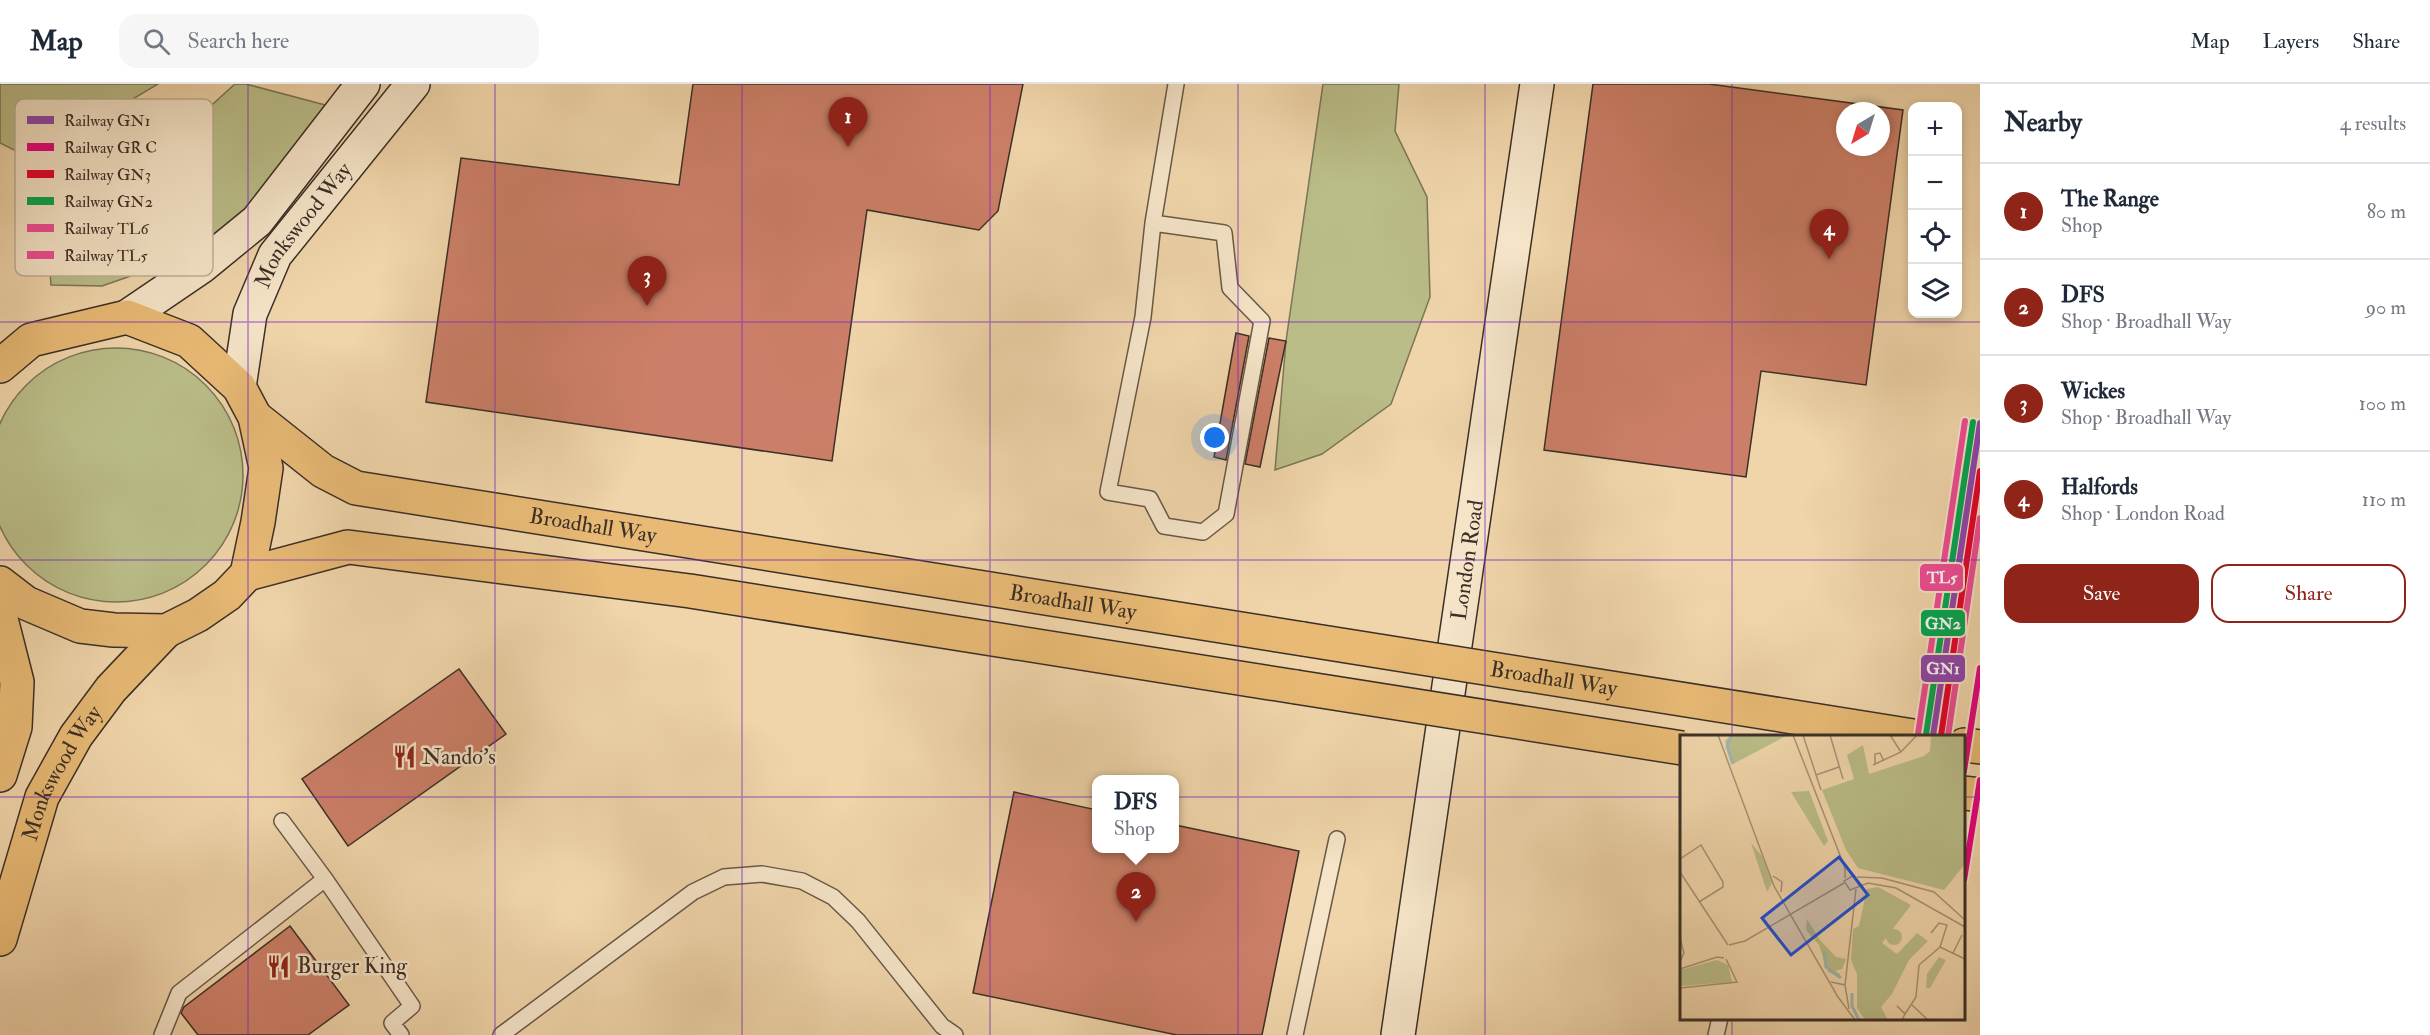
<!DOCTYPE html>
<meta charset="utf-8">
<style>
:root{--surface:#fff;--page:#f6f6f7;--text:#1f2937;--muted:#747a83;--line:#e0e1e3;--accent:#8f2418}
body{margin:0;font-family:"IM FELL Double Pica",serif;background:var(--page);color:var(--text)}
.controls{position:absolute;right:18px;top:18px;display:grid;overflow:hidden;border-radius:12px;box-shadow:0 3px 9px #0003}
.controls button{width:54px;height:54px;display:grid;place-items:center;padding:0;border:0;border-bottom:2px solid var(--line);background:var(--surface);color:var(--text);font:30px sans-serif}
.compass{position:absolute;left:1836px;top:18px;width:54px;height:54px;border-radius:50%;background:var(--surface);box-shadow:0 3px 9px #0003;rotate:218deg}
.you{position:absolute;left:1215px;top:354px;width:21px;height:21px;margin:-15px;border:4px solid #fff;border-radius:50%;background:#1a73e8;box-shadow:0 0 0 9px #1a73e833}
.badge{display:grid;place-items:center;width:39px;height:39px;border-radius:50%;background:var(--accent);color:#fff;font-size:20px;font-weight:700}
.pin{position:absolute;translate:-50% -50px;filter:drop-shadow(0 2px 3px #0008)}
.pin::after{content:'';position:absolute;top:32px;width:21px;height:18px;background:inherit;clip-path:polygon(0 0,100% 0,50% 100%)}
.popup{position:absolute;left:1092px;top:691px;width:87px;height:78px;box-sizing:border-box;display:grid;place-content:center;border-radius:12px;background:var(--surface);filter:drop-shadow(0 2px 4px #0005);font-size:20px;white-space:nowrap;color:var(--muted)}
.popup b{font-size:22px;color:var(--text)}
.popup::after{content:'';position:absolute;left:50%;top:100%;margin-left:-12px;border:12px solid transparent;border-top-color:var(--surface)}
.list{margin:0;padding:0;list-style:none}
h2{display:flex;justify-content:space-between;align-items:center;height:78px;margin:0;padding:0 24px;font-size:26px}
h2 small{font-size:20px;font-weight:400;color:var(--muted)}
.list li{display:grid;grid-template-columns:39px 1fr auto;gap:18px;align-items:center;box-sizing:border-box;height:96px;padding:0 24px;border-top:2px solid var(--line)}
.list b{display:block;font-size:22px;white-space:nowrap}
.list p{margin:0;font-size:20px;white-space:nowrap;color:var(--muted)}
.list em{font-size:20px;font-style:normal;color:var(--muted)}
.actions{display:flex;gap:12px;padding:18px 24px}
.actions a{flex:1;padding:14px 0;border:2px solid var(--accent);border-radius:18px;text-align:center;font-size:21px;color:var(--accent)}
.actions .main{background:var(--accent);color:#fff}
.icon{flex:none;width:33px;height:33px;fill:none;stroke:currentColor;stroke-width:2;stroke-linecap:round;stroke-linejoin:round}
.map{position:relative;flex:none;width:1980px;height:951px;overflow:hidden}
header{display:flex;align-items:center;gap:36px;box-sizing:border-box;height:84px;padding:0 30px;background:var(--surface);border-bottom:2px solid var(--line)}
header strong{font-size:28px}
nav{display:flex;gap:33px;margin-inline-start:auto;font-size:21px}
.search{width:420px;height:54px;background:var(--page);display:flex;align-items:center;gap:15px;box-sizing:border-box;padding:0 21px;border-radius:18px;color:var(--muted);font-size:22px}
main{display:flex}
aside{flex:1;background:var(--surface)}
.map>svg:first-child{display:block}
.green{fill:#babd88;stroke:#7a7658;stroke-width:1.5}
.building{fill:#cc7f68;stroke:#3b2f27;stroke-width:1.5;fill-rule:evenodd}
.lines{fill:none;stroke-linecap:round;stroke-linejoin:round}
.service-casing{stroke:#685848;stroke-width:18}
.secondary-casing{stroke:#3b2f27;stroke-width:36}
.primary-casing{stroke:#3b2f27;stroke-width:36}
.trunk-casing{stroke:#3b2f27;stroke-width:36}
.service{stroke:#f5e4c8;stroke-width:15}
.secondary{stroke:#f5e4c8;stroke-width:33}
.primary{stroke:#e8ba75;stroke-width:33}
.trunk{stroke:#e8ba75;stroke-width:33}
.trunk-bridge-casing{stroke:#3b2f27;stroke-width:36;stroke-linecap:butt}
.trunk-bridge{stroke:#e8ba75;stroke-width:33}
.rail-1-casing{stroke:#f5e4c8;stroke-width:10}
.rail-2-casing{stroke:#f5e4c8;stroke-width:10}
.rail-3-casing{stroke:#f5e4c8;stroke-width:10}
.rail-4-casing{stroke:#f5e4c8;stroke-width:10}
.rail-5-casing{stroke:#f5e4c8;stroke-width:10}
.rail-6-casing{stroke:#f5e4c8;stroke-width:10}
.rail-1{stroke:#8e44ad;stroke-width:6}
.rail-2{stroke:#e5007d;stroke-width:6}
.rail-3{stroke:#e4002b;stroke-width:6}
.rail-4{stroke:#00a651;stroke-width:6}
.rail-5{stroke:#ee4b95;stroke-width:6}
.rail-6{stroke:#ee4b95;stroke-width:6}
.grid{fill:none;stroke:#7b2cbf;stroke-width:1.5;stroke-opacity:0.55}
.labels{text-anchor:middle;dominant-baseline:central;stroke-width:5;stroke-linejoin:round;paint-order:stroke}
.street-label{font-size:22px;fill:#3b2f27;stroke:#f5e4c8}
.poi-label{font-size:22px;fill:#3b2f27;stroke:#f5e4c8;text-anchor:start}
.inset-river{fill:none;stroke:#9eb6b3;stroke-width:3}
.inset-road{fill:none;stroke:#a89376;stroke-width:1.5}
.view{fill:#1d4ed8;fill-opacity:0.15;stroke:#1d4ed8;stroke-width:3}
.inset-edge{fill:none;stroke:#3b2f27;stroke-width:3}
.key{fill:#f5e4c8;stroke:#bdae98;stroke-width:1.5}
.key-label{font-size:16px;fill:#3b2f27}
.line-badge{stroke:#f5e4c8;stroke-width:2}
.badge-label{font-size:16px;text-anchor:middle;font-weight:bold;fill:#fff}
</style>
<header>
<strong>Map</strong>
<div class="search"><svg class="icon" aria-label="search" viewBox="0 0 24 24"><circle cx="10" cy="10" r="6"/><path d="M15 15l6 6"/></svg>Search here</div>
<nav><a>Map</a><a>Layers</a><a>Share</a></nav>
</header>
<main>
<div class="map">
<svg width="1980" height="951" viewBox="0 0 1980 951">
<rect width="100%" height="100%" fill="#f0d5aa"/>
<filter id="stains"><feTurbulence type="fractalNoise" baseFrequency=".00333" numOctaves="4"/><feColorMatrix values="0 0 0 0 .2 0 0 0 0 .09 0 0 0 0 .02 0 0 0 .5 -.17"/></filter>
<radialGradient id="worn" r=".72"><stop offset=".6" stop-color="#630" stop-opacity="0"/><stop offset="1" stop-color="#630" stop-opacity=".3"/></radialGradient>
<path class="green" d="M 0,0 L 158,0 L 32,75 L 0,59 Z
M 235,0 L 246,0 L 329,22 L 264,110 L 191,171 L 102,202 L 51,201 L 48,161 L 65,127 L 156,56 L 194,37 Z
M 1323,0 L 1399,0 L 1395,47 L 1427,113 L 1430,213 L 1391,320 L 1322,370 L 1275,386 L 1286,257 Z
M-11 391a127 127 0 1 1 254 0a127 127 0 1 1-254 0Z"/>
<path class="building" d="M 693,0 L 1023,0 L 998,127 L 979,146 L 867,126 L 832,377 L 426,318 L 461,74 L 679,101 Z
M 1593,0 L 1709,0 L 1903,26 L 1866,301 L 1761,287 L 1746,393 L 1544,366 ZM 1845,27 L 1881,27 L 1881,63 L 1845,63 Z
M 1236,249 L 1249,252 L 1226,376 L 1214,373 Z
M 1269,254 L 1286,257 L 1260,383 L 1245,380 Z
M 459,585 L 506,650 L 348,762 L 302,695 Z
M 1014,708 L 1097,726 L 1097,765 L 1175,765 L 1175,741 L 1299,767 L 1262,951 L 1177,951 L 973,909 Z
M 290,842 L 349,921 L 308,951 L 198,951 L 181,929 L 184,923 Z"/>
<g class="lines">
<defs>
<path id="service" d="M 1153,139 L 1224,149 L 1230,204 L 1262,237 L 1226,430 L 1203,448 L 1164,442 L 1150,415 L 1108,408 L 1143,233 L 1153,139 L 1176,0
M 282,737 L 325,795 L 412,922 L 392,939 L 401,951
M 162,951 L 179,909 L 325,795
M 501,951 L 693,808 L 724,793 L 762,790 L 802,797 L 833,813 L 858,837 L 942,942 L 955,951
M 1295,951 L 1337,755
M 1716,951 L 1720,934"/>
<g id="secondary">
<path d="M 127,233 L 202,182 L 257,137 L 363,0"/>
<path id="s1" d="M 239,303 L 250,230 L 275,171 L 413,0"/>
<path id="s2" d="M 1398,951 L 1537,0"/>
</g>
<g id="primary">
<path d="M 0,531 L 17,598 L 15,643 L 0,691"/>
<path id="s3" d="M 0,855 L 42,713 L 76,652 L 111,605 L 166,547"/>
</g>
<g id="trunk">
<path d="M 0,282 L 31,256 L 127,233 L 189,257 L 239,303 L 255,333 L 266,384 L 258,438 L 247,490 L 227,511 L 198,531 L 166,547 L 114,546 L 80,542 L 26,519 L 0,499"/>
<path id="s4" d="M 255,333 L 323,387 L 356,404 L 1303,555"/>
<path d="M 247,490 L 348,463 L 690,507 L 1296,603"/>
<path d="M 1964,661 L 1980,663"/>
<path d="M 1964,709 L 1980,711"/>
</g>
</defs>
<use href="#service" class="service-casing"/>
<use href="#secondary" class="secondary-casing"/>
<use href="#primary" class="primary-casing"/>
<use href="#trunk" class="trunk-casing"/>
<use href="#service" class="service"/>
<use href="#secondary" class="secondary"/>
<use href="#primary" class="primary"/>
<use href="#trunk" class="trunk"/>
<defs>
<g id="trunk-bridge">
<path id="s5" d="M 1303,555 L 1913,652"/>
<path d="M 1296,603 L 1682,664"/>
</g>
</defs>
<use href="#trunk-bridge" class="trunk-bridge-casing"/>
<use href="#trunk-bridge" class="trunk-bridge"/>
<defs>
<path id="rail-1" d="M 1933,652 L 1980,339"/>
<path id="rail-2" d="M 1964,687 L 1980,584
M 1964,796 L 1980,696"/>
<path id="rail-3" d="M 1941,652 L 1980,387"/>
<path id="rail-4" d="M 1926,651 L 1973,338"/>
<path id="rail-5" d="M 1948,652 L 1980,434"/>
<path id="rail-6" d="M 1918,650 L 1965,337"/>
</defs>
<use href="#rail-1" class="rail-1-casing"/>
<use href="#rail-2" class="rail-2-casing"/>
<use href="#rail-3" class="rail-3-casing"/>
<use href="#rail-4" class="rail-4-casing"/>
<use href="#rail-5" class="rail-5-casing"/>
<use href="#rail-6" class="rail-6-casing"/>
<use href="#rail-1" class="rail-1"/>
<use href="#rail-2" class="rail-2"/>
<use href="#rail-3" class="rail-3"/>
<use href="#rail-4" class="rail-4"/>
<use href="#rail-5" class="rail-5"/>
<use href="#rail-6" class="rail-6"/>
</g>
<path class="grid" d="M 248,0 L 248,951M 495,0 L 495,951M 742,0 L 742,951M 990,0 L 990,951M 1238,0 L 1238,951M 1485,0 L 1485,951M 1732,0 L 1732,652M 0,238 L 1980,238M 0,476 L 1980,476M 0,713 L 1682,713M 1964,713 L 1980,713M 1732,934 L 1732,951"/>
<defs>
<symbol id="restaurant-bare" viewBox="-9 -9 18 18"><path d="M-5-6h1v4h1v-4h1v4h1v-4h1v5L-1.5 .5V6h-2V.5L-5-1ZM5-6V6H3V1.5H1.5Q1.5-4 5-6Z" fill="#8f2418" stroke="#f5e4c8" stroke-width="2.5" paint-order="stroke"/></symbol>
</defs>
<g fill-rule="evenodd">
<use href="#restaurant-bare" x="388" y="656" width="33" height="33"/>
<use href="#restaurant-bare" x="262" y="866" width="33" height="33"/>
</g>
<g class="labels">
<g class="street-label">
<text stroke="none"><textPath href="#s1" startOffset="178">Monkswood Way</textPath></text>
<text stroke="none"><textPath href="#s4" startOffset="364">Broadhall Way</textPath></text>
<text stroke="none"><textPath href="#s2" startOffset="480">London Road</textPath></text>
<text stroke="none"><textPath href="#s4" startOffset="850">Broadhall Way</textPath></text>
<text stroke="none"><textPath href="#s5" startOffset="254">Broadhall Way</textPath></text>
<text stroke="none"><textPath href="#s3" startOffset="178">Monkswood Way</textPath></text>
</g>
<g class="poi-label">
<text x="422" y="673">Nando's</text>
<text x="297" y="882">Burger King</text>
</g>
</g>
<g transform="translate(1680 651)">
<rect width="285" height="285" fill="#f0d5aa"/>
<path d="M 51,0 L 106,0 L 106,1 L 53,29 L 45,6 ZM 251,0 L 285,0 L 285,129 L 264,155 L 178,133 L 166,115 L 142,55 L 174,44 L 167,20 L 183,10 L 189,39 L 244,21 L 250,16 ZM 129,56 L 148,106 L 144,111 L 111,57 ZM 71,108 L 82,121 L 92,148 L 87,157 ZM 198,152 L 231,170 L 202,208 L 217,219 L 237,198 L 248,206 L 229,225 L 212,259 L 201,272 L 208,285 L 185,285 L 177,273 L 177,239 L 171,225 L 173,194 L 179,191 L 187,154 ZM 127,184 L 140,205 L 156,222 L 166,224 L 162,234 L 155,236 L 160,239 L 160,243 L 148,237 L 139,210 L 126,195 ZM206 202a8 8 0 1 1 16 0a8 8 0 1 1-16 0ZM 259,222 L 266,225 L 250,253 L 246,253 L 247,239 ZM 37,225 L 48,230 L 52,247 L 0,251 L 0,235 Z" fill="#babd88"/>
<path class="inset-river" d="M 52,0 L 47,11 L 53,29M 144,216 L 146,232 L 161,243M 172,258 L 172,271 L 179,285"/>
<path class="inset-road" d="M 38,0 L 94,151 L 158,262 L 175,285M 113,0 L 165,133 L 165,143M 123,0 L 141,55M 150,0 L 163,44M 210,0 L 221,17M 195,29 L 195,19 L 200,18 L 204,26M 193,30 L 221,17 L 237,0M 136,40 L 159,32M 0,124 L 21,110 L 43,147 L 43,152 L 19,167M 0,137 L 48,210M 93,141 L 102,147 L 101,157M 177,142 L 202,143 L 254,157 L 285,185M 179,150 L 174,140 L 164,146 L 170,155 L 188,148 L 216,153 L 285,192M 0,203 L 4,218 L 0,227M 49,210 L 65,206 L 164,148M 260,212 L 285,224M 273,218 L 282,200M 0,234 L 37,222 L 44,223M 151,247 L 165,250 L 169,274M 165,250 L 176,154M 0,253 L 57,247 L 46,224M 232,270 L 248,285M 217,271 L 225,279 L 222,285M 225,279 L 236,262 L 239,230 L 260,212 L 267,190 L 259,188 L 251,198"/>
<path class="view" d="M 159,122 L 188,160 L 111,220 L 82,183 Z"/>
<rect width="285" height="285" class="inset-edge"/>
</g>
<rect x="15" y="15" width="198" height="177" rx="9" class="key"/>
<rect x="27" y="32" width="27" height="8" fill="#8e44ad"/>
<rect x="27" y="59" width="27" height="8" fill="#e5007d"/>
<rect x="27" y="86" width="27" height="8" fill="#e4002b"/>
<rect x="27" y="113" width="27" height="8" fill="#00a651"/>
<rect x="27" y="140" width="27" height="8" fill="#ee4b95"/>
<rect x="27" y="167" width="27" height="8" fill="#ee4b95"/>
<g class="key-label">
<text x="64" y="42">Railway GN1</text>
<text x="64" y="69">Railway GR C</text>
<text x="64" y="96">Railway GN3</text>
<text x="64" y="123">Railway GN2</text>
<text x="64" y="150">Railway TL6</text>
<text x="64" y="177">Railway TL5</text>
</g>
<g class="line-badge">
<rect x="1919" y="479" width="45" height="29" rx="6" fill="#ee4b95"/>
<rect x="1920" y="525" width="46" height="28" rx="6" fill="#00a651"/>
<rect x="1920" y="570" width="46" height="29" rx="6" fill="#8e44ad"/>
</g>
<g class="badge-label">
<text x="1942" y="499">TL5</text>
<text x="1943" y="545">GN2</text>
<text x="1943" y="590">GN1</text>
</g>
<rect width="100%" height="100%" filter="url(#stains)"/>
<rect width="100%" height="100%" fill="url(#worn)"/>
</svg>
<div class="controls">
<button>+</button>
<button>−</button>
<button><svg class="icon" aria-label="locate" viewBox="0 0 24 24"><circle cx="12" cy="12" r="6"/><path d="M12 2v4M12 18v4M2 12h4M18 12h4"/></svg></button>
<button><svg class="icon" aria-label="layers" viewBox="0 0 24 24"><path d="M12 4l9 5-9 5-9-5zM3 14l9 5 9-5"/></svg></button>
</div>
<svg class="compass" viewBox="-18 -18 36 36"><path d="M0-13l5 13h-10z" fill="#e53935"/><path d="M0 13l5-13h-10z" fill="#747a83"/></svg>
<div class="you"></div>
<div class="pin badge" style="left:848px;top:63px">1</div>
<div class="pin badge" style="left:1136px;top:838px">2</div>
<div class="popup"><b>DFS</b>Shop</div>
<div class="pin badge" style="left:647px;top:222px">3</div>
<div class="pin badge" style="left:1829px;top:175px">4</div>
</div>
<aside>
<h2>Nearby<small>4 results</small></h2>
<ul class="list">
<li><span class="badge">1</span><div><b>The Range</b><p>Shop</p></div><em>80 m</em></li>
<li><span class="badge">2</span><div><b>DFS</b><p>Shop · Broadhall Way</p></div><em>90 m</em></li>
<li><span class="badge">3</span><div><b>Wickes</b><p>Shop · Broadhall Way</p></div><em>100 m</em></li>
<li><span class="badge">4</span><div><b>Halfords</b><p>Shop · London Road</p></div><em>110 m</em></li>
</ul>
<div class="actions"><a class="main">Save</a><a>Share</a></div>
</aside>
</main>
